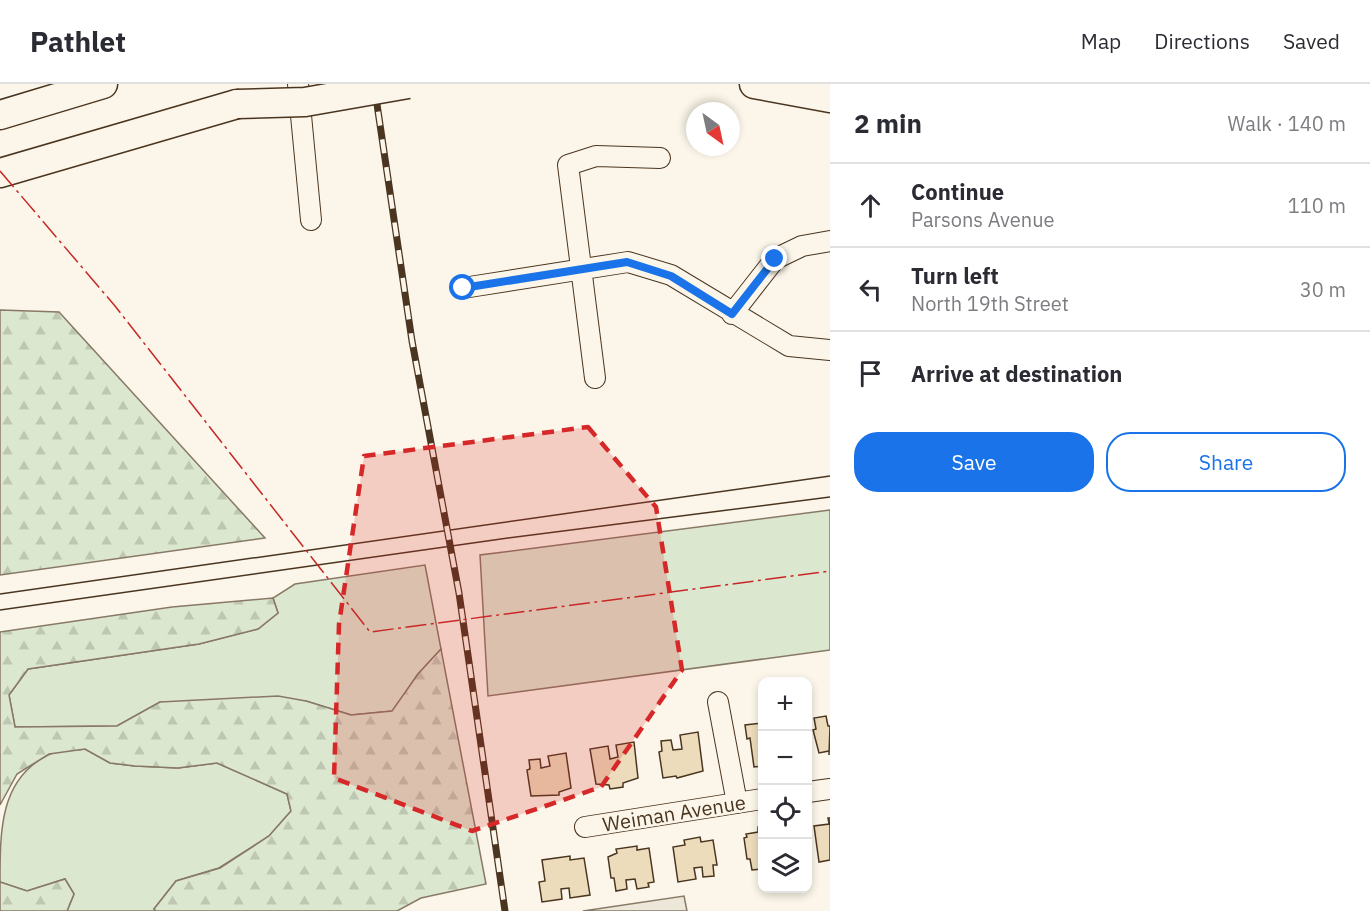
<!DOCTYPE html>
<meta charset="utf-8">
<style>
:root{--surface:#fff;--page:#f7f7f7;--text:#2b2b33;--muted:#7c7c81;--line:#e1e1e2;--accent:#1a73e8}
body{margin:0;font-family:"IBM Plex Sans",sans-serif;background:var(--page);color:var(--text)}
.controls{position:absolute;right:18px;bottom:18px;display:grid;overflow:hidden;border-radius:12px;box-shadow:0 3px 9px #0003}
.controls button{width:54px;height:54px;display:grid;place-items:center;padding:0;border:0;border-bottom:2px solid var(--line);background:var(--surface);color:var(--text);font:30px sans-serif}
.compass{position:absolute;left:686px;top:18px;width:54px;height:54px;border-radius:50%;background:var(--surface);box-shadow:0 3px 9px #0003;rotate:147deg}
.stop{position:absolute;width:18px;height:18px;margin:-14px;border:4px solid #1a73e8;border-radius:50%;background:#fff}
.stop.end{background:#1a73e8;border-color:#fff;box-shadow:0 2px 6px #0008}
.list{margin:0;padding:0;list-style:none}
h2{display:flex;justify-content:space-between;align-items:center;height:78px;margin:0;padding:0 24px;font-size:26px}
h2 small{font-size:20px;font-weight:400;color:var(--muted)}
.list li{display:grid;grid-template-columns:39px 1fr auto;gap:18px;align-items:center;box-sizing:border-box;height:84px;padding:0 24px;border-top:2px solid var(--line)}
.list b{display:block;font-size:22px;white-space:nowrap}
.list p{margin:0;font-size:20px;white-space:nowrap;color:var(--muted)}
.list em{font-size:20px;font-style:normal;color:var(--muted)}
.actions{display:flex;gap:12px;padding:18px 24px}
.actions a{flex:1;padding:14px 0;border:2px solid var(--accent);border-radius:24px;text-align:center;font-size:21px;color:var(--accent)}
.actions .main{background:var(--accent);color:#fff}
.icon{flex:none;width:33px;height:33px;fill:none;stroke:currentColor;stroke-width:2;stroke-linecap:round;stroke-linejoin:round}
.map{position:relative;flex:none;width:830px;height:827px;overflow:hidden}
header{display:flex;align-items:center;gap:36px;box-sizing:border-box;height:84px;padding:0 30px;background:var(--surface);border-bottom:2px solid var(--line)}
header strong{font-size:28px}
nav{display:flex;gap:33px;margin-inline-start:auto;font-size:21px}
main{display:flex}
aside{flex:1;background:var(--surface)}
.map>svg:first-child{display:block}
.grass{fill:#dce7d0;stroke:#887966;stroke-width:1.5}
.forest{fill:url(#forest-firs);stroke:#887966;stroke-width:1.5}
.parking{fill:#ede7d9;stroke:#887966;stroke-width:1.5}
.building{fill:#ecdcbc;stroke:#4a3520;stroke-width:1.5}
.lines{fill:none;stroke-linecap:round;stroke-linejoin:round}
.minor-casing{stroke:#4a3520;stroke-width:22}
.highway-casing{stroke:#4a3520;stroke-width:31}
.minor{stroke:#fbf6e9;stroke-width:20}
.highway{stroke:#fbf6e9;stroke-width:28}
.tram{stroke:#4a3520;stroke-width:1.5}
.rail-casing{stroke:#4a3520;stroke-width:7}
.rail{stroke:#fbf6e9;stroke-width:4.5;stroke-dasharray:14;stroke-linecap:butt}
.highway-bridge-casing{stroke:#4a3520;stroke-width:31;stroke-linecap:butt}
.highway-bridge{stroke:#fbf6e9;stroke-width:28}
.power{stroke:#c62828;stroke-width:1.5;stroke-dasharray:21 4.5 3 4.5;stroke-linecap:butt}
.route{stroke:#1a73e8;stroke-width:8}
.marked{fill:#d62828;fill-opacity:0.2;stroke:#d62828;stroke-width:4.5;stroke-dasharray:12 8;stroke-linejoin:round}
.labels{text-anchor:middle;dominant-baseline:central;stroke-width:4.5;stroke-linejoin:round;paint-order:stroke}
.street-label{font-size:20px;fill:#4a3520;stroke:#fbf6e9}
</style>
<header>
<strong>Pathlet</strong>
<nav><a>Map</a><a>Directions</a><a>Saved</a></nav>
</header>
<main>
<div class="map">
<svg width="830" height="827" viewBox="0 0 830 827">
<defs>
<pattern id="forest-firs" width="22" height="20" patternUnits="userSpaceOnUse" patternTransform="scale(1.5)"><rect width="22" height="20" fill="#dce7d0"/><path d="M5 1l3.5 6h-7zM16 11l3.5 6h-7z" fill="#bec7b2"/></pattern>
</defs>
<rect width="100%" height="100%" fill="#fbf6e9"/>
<path class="grass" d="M 830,426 L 830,566 L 488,612 L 480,471 Z
M 425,481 L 441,565 L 418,590 L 393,627 L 351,631 L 306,617 L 160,618 L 117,642 L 15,643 L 9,611 L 28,585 L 199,560 L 258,545 L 278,529 L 273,514 L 295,500 Z
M 85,665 L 110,679 L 135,682 L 178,684 L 217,679 L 287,710 L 291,727 L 269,752 L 219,784 L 176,797 L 154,825 L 156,827 L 67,827 L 74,810 L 65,795 L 27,807 L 0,798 C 0,746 0,695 48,671 C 59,666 73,667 85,665 Z"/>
<path class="forest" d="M 0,226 L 59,228 L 265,454 L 0,491 Z
M 273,514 L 278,529 L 258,545 L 199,560 L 28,585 L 9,611 L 15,643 L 117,642 L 160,618 L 278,612 L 306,617 L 351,631 L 392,627 L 418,590 L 441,565 L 486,800 L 421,814 L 397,827 L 156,827 L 154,825 L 176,797 L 220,784 L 269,752 L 291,727 L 287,710 L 217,679 L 178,684 L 135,682 L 110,679 L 85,665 L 49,670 L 17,690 L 0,721 L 0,548 L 172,523 Z
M 65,795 L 74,810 L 67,827 L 0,827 L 0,798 L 27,807 Z"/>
<path class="parking" d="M 684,812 L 687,827 L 583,827 Z"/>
<path class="building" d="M 826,632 L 828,642 L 830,642 L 829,671 L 829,667 L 819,669 L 813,646 L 816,645 L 814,634 Z
M 762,639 L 762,682 L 754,683 L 750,654 L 747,655 L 745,641 Z
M 698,648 L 703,687 L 677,694 L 676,692 L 663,694 L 659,668 L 662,667 L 661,657 L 671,656 L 673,666 L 682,665 L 680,651 Z
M 634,658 L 638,694 L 623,699 L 623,703 L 610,705 L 609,701 L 596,700 L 590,665 L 608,662 L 610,675 L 618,673 L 616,661 Z
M 566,669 L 571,704 L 559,708 L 559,711 L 531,712 L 527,686 L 530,685 L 529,676 L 540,675 L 541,684 L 550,682 L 548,672 Z
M 828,734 L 830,734 L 830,776 L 819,778 L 814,742 L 829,740 Z
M 758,743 L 762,743 L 762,785 L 752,786 L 750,775 L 747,775 L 744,754 L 747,753 L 746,750 L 758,748 Z
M 700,753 L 701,758 L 713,756 L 717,781 L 713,781 L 714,792 L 703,793 L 702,783 L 694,784 L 696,795 L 678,798 L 673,763 L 685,761 L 684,756 Z
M 637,762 L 637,766 L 649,764 L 654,798 L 648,799 L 649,803 L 637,805 L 635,795 L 626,796 L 627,805 L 616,807 L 614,794 L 611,794 L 608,773 L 617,769 L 616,765 Z
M 570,772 L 570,776 L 584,774 L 590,811 L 570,814 L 569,804 L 561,805 L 562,815 L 542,818 L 539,798 L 545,797 L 542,776 Z"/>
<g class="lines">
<defs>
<path id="minor" d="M 298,0 L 311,136
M 463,204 L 628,178 L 671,191 L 789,262 L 830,266
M 732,230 L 775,175 L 802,162 L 830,157
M 595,294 L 568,81 L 596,72 L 660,74
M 718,618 L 737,719
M 808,708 L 830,705
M 585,743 L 762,715"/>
<path id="highway" d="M 754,0 L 830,14
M 0,31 L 103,0
M 0,89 L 237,20"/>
</defs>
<use href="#minor" class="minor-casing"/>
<use href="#highway" class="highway-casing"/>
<use href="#minor" class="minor"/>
<use href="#highway" class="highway"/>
<path class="tram" d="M 0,510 L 830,392
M 0,526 L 508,454 L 830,413"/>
<defs>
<path id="rail" d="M 374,0 L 412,257 L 459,509 L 505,827"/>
</defs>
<use href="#rail" class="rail-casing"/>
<use href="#rail" class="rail"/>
<defs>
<path id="highway-bridge" d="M 237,20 L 305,18 L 408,0"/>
</defs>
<use href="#highway-bridge" class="highway-bridge-casing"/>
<use href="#highway-bridge" class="highway-bridge"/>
<path class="power" d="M 0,87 L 115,222 L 370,548 L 830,487"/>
</g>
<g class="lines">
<path class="route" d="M 463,204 L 627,178 L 671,192 L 732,230 L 775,175"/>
</g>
<path class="marked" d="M 588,343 L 656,423 L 682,586 L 601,703 L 472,747 L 334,694 L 339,540 L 364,372 Z"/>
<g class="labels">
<g class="street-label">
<text transform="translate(674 729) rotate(-9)">Weiman Avenue</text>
</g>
</g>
</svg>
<div class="controls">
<button>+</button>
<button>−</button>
<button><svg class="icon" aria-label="locate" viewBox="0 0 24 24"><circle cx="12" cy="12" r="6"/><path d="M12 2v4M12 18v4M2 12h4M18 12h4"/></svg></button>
<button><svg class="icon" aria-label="layers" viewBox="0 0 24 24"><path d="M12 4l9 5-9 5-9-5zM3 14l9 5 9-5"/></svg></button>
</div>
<svg class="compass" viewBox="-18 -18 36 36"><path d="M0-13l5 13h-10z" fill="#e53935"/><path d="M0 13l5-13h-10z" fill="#7c7c81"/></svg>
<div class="stop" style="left:463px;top:204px"></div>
<div class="stop end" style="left:775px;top:175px"></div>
</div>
<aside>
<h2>2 min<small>Walk · 140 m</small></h2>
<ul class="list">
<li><svg class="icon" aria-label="ahead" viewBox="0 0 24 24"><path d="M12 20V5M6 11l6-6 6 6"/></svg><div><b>Continue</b><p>Parsons Avenue</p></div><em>110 m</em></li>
<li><svg class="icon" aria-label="left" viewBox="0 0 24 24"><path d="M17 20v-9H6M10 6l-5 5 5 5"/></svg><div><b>Turn left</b><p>North 19th Street</p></div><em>30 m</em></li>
<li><svg class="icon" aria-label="arrive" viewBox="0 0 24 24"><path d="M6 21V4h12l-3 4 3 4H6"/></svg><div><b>Arrive at destination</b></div></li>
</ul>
<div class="actions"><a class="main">Save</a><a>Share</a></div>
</aside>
</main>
